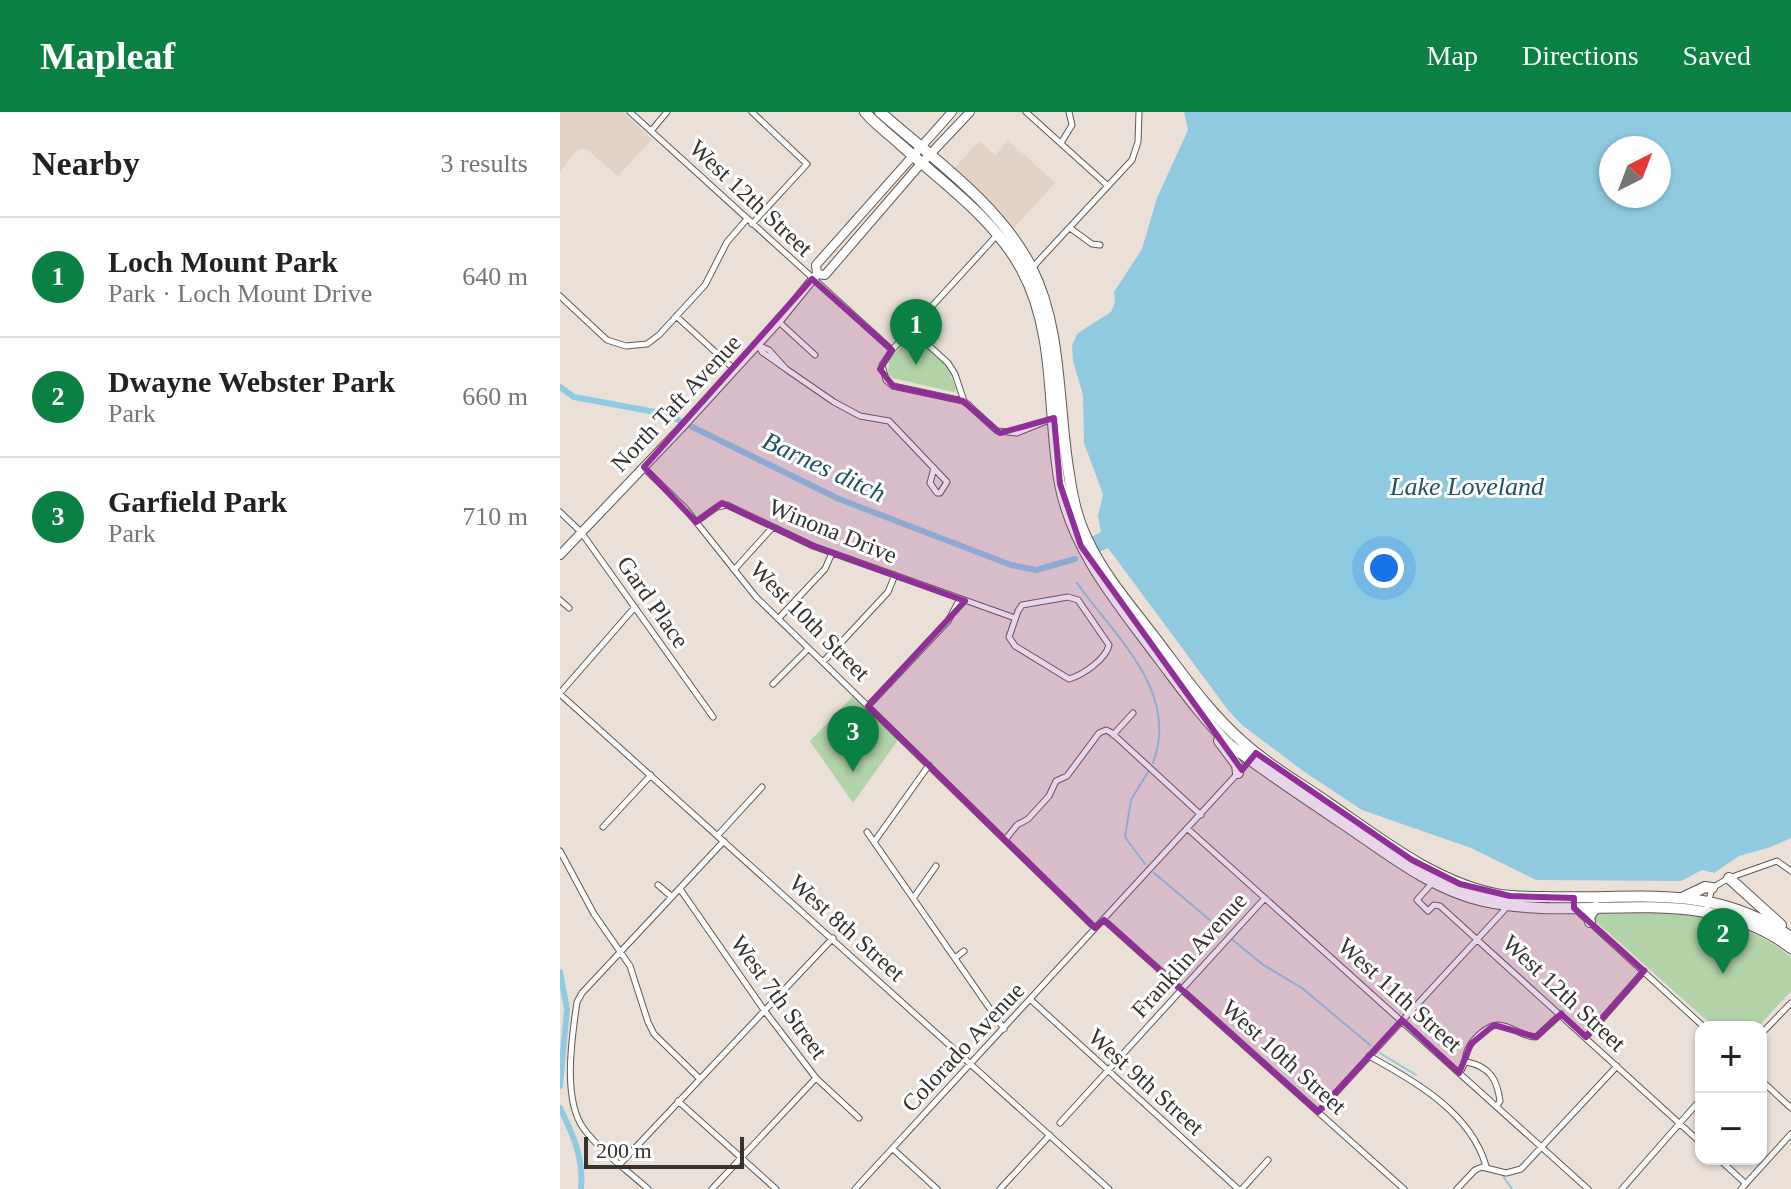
<!DOCTYPE html>
<meta charset="utf-8">
<style>
:root{--surface:#fff;--page:#f2f2f2;--text:#202124;--muted:#757577;--line:#e0e0e0;--accent:#0b8043}
body{margin:0;font-family:"Times New Roman",serif;background:var(--page);color:var(--text)}
.controls{position:absolute;right:24px;bottom:24px;display:grid;overflow:hidden;border-radius:16px;box-shadow:0 2px 6px #0004}
.controls button{width:72px;height:72px;display:grid;place-items:center;padding:0;border:0;border-bottom:2px solid var(--line);background:var(--surface);color:var(--text);font:40px sans-serif}
.compass{position:absolute;left:1039px;top:24px;width:72px;height:72px;border-radius:50%;background:var(--surface);box-shadow:0 2px 6px #0004;rotate:42deg}
.scale{position:absolute;left:24px;bottom:20px;width:160px;box-sizing:border-box;padding-left:8px;border:4px solid #36332f;border-top:0;font-size:22px;line-height:28px;white-space:nowrap;color:#36332f;-webkit-text-stroke:6px #fff;paint-order:stroke}
.you{position:absolute;left:824px;top:456px;width:28px;height:28px;margin:-20px;border:6px solid #fff;border-radius:50%;background:#1a73e8;box-shadow:0 0 0 12px #1a73e833}
.badge{display:grid;place-items:center;width:52px;height:52px;border-radius:50%;background:var(--accent);color:#fff;font-size:26px;font-weight:700}
.pin{position:absolute;translate:-50% -66px;filter:drop-shadow(0 2px 4px #0008)}
.pin::after{content:'';position:absolute;top:42px;width:28px;height:24px;background:inherit;clip-path:polygon(0 0,100% 0,50% 100%)}
.list{margin:0;padding:0;list-style:none}
h2{display:flex;justify-content:space-between;align-items:center;height:104px;margin:0;padding:0 32px;font-size:34px}
h2 small{font-size:26px;font-weight:400;color:var(--muted)}
.list li{display:grid;grid-template-columns:52px 1fr auto;gap:24px;align-items:center;box-sizing:border-box;height:120px;padding:0 32px;border-top:2px solid var(--line)}
.list b{display:block;font-size:30px;white-space:nowrap}
.list p{margin:0;font-size:26px;white-space:nowrap;color:var(--muted)}
.list em{font-size:26px;font-style:normal;color:var(--muted)}
.map{position:relative;flex:none;width:1231px;height:1077px;overflow:hidden}
header{display:flex;align-items:center;gap:48px;box-sizing:border-box;height:112px;padding:0 40px;background:var(--accent);color:#fff}
header strong{font-size:38px}
nav{display:flex;gap:44px;margin-inline-start:auto;font-size:28px}
main{display:flex}
aside{flex:1;background:var(--surface)}
.map>svg:first-child{display:block}
.built{fill:#e3d3c6}
.green{fill:#b2d2a7}
.water{fill:#8fcae1;fill-rule:evenodd}
.lines{fill:none;stroke-linecap:round;stroke-linejoin:round}
.stream{stroke:#8fcae1;stroke-width:2}
.canal{stroke:#8fcae1;stroke-width:6}
.street-casing{stroke:#605851;stroke-width:7}
.secondary-casing{stroke:#605851;stroke-width:10}
.highway-casing{stroke:#605851;stroke-width:12}
.street{stroke:#fff;stroke-width:5}
.secondary{stroke:#fff;stroke-width:8}
.highway{stroke:#fff;stroke-width:10}
.marked{fill:#902f97;fill-opacity:0.2;stroke:#902f97;stroke-width:6;stroke-linejoin:round}
.labels{text-anchor:middle;dominant-baseline:central;stroke-width:6;stroke-linejoin:round;paint-order:stroke}
.street-label{font-size:24px;fill:#36332f;stroke:#fff}
.water-label{font-size:26px;font-style:italic;fill:#215162;stroke:#fff}
</style>
<header>
<strong>Mapleaf</strong>
<nav><a>Map</a><a>Directions</a><a>Saved</a></nav>
</header>
<main>
<aside>
<h2>Nearby<small>3 results</small></h2>
<ul class="list">
<li><span class="badge">1</span><div><b>Loch Mount Park</b><p>Park · Loch Mount Drive</p></div><em>640 m</em></li>
<li><span class="badge">2</span><div><b>Dwayne Webster Park</b><p>Park</p></div><em>660 m</em></li>
<li><span class="badge">3</span><div><b>Garfield Park</b><p>Park</p></div><em>710 m</em></li>
</ul>
</aside>
<div class="map">
<svg width="1231" height="1077" viewBox="0 0 1231 1077">
<rect width="100%" height="100%" fill="#eae0d8"/>
<path class="built" d="M 0,0 L 63,0 L 92,27 L 58,64 L 25,36 L 16,39 L 0,60 Z
M 448,28 L 495,71 L 454,116 L 441,100 L 394,57 L 419,29 L 435,43 Z"/>
<path class="green" d="M 350,227 C 371,228 393,260 396,279 L 393,280 L 333,266 L 328,262 L 329,247 Z
M 293,584 L 338,628 L 293,691 L 250,629 Z
M 1111,799 C 1154,806 1196,816 1231,845 L 1231,879 L 1198,915 L 1154,915 L 1032,806 L 1035,800 Z"/>
<path class="water" d="M 624,0 L 1231,0 L 1231,726 L 1211,735 L 1179,744 L 1154,761 L 1142,758 L 1121,769 L 976,768 L 911,736 L 802,698 L 746,661 L 682,613 L 668,598 L 548,436 L 539,440 L 531,425 L 541,420 L 538,404 L 543,382 L 524,331 L 523,283 L 513,249 L 512,233 L 518,221 L 551,200 L 555,190 L 554,180 L 582,137 L 597,86 L 628,18 ZM 1051,36 L 1099,36 L 1099,84 L 1051,84 Z"/>
<g class="lines">
<path class="stream" d="M 517,471 C 555,525 620,579 593,651
M 585,752 L 565,725 L 571,688 L 588,660
M 594,761 L 664,820
M 673,828 L 702,852 L 742,876 L 810,933
M 820,941 L 856,963
M 943,1064 L 952,1077"/>
<path class="canal" d="M 0,275 L 14,285 L 106,302 L 279,387 L 451,453 L 476,458 L 515,447
M 0,860 L 7,897 L 0,974
M 0,996 C 13,1022 24,1047 21,1077"/>
<defs>
<path id="street" d="M 70,0 L 332,238
M 192,0 L 247,52 L 192,112
M 466,0 L 548,74
M 91,19 L 107,0
M 501,31 L 512,13 L 509,0
M 510,116 L 532,132 L 540,133
M 472,156 L 572,48 L 578,30 L 579,0
M 0,184 L 47,228 L 66,234 L 87,232 L 99,223 L 145,173 L 167,130 L 187,107
M 116,204 L 174,257
M 219,210 L 255,243
M 350,221 L 363,228 L 388,251 L 395,262 L 404,289 L 437,319 L 457,321 L 494,306
M 198,233 L 202,240 L 226,257 L 209,238 L 200,234
M 226,257 L 274,290 L 300,304 L 329,309 L 387,370 L 380,381 L 377,381 L 370,371 L 374,356
M 409,293 L 403,289 L 333,274 L 326,268 L 322,253 L 332,238 L 438,122
M 84,356 L 125,396 L 196,485 L 535,816
M 0,400 L 21,420 L 153,605
M 136,410 L 157,395 L 167,393 L 253,434 L 455,506
M 174,458 L 212,416
M 508,485 L 518,488 L 549,533 C 546,547 523,563 509,567 L 455,534 L 449,525 L 458,499 L 462,493 Z
M 0,488 L 9,496
M 218,507 L 265,457 L 272,441
M 263,550 L 328,480 L 335,463
M 213,572 L 248,537
M 0,581 L 75,495
M 0,582 L 549,1077
M 308,594 L 388,509 L 400,487
M 553,623 L 573,601
M 43,715 L 91,663
M 628,717 L 1028,1077
M 307,720 L 444,917
M 158,723 L 202,675
M 445,728 L 457,713 L 468,707 L 489,684 L 496,669 L 507,664 L 539,621 L 546,618 L 552,621 L 641,703
M 314,730 L 369,653
M 0,739 L 34,802 L 70,854 L 88,910 L 94,922 L 139,966
M 873,770 L 857,788 L 868,799 L 874,793 L 880,794 L 1141,1031
M 98,773 L 112,785
M 120,777 L 204,898 L 256,966 L 299,1006
M 354,785 L 376,754
M 1015,797 L 1144,915
M 1146,800 L 1152,776 L 1169,766 L 1217,749 L 1231,759
M 544,808 L 844,1077
M 395,846 L 404,839
M 471,888 L 678,1077
M 1201,922 L 1231,891
M 1026,925 L 1084,859
M 809,944 C 855,969 911,1001 926,1054
M 907,950 C 930,955 937,967 940,989 L 937,994
M 899,961 C 908,950 903,948 908,937 C 913,927 927,913 938,913 C 951,913 962,925 976,925 L 1001,902
M 1201,968 L 1231,996
M 118,989 L 216,1077
M 758,1000 L 947,795
M 500,1011 L 705,786
M 333,1037 L 377,1077
M 1159,1047 L 1186,1072
M 60,1052 L 273,826
M 88,1077 C 67,1058 41,1040 24,1017 C 2,988 12,924 17,890 L 22,881 L 164,729
M 152,1077 L 256,966
M 295,1077 L 690,648
M 440,1077 L 490,1023
M 682,1077 L 708,1048
M 897,1077 L 915,1058 L 922,1055 L 946,1061 L 961,1057 L 1057,954
M 1062,1077 L 1141,987
M 1181,1077 L 1231,1022"/>
<path id="secondary" d="M 257,162 L 256,153 L 392,0
M 0,443 L 121,316 L 218,210 L 257,162 L 265,163 L 358,55 L 410,0"/>
<path id="highway" d="M 305,0 C 315,12 329,22 341,33 C 383,71 435,107 462,158 C 497,223 487,301 500,372 C 513,439 557,490 597,544 C 620,574 642,606 670,633 C 707,661 746,687 785,713 C 828,742 871,777 923,789 C 1026,812 1140,767 1231,836
M 320,0 C 371,45 440,93 471,155 C 503,218 497,293 509,362 C 512,384 517,407 527,427 C 543,462 569,492 592,522 C 621,560 648,600 684,631 C 709,654 740,671 767,690 C 821,727 875,771 940,783 C 956,785 972,785 988,785 C 1079,788 1150,770 1231,825
M 659,629 L 677,653 L 678,661
M 1169,766 L 1221,813
M 1124,785 L 1145,775 L 1152,776
M 1030,810 L 1029,805 L 1036,795"/>
</defs>
<use href="#street" class="street-casing"/>
<use href="#secondary" class="secondary-casing"/>
<use href="#highway" class="highway-casing"/>
<use href="#street" class="street"/>
<use href="#secondary" class="secondary"/>
<use href="#highway" class="highway"/>
</g>
<path class="marked" d="M 252,167 L 332,238 L 320,257 L 333,274 L 403,289 L 440,321 L 494,306 L 500,372 L 521,434 L 682,658 L 696,641 L 852,748 L 900,772 L 950,784 L 1014,786 L 1014,796 L 1084,859 L 1026,925 L 1001,902 L 976,925 L 934,913 L 911,932 L 899,961 L 842,908 L 758,1000 L 544,808 L 535,816 L 308,594 L 405,489 L 253,434 L 162,391 L 136,410 L 84,355 Z"/>
<g class="labels">
<g class="street-label">
<text transform="translate(191 86) rotate(43)">West 12th Street</text>
<text transform="translate(116 291) rotate(-47)">North Taft Avenue</text>
<text transform="translate(273 419) rotate(22)">Winona Drive</text>
<text transform="translate(93 490) rotate(55)">Gard Place</text>
<text transform="translate(250 509) rotate(45)">West 10th Street</text>
<text transform="translate(287 816) rotate(42)">West 8th Street</text>
<text transform="translate(629 843) rotate(-48)">Franklin Avenue</text>
<text transform="translate(1004 881) rotate(43)">West 12th Street</text>
<text transform="translate(840 883) rotate(42)">West 11th Street</text>
<text transform="translate(219 885) rotate(54)">West 7th Street</text>
<text transform="translate(403 935) rotate(-47)">Colorado Avenue</text>
<text transform="translate(724 945) rotate(42)">West 10th Street</text>
<text transform="translate(586 970) rotate(42)">West 9th Street</text>
</g>
<g class="water-label">
<text transform="translate(264 355) rotate(25)">Barnes ditch</text>
<text x="907" y="374">Lake Loveland</text>
</g>
</g>
</svg>
<div class="controls">
<button>+</button>
<button>−</button>
</div>
<svg class="compass" viewBox="-18 -18 36 36"><path d="M0-13l5 13h-10z" fill="#e53935"/><path d="M0 13l5-13h-10z" fill="#757577"/></svg>
<div class="scale">200 m</div>
<div class="you"></div>
<div class="pin badge" style="left:356px;top:253px">1</div>
<div class="pin badge" style="left:1163px;top:862px">2</div>
<div class="pin badge" style="left:293px;top:660px">3</div>
</div>
</main>
